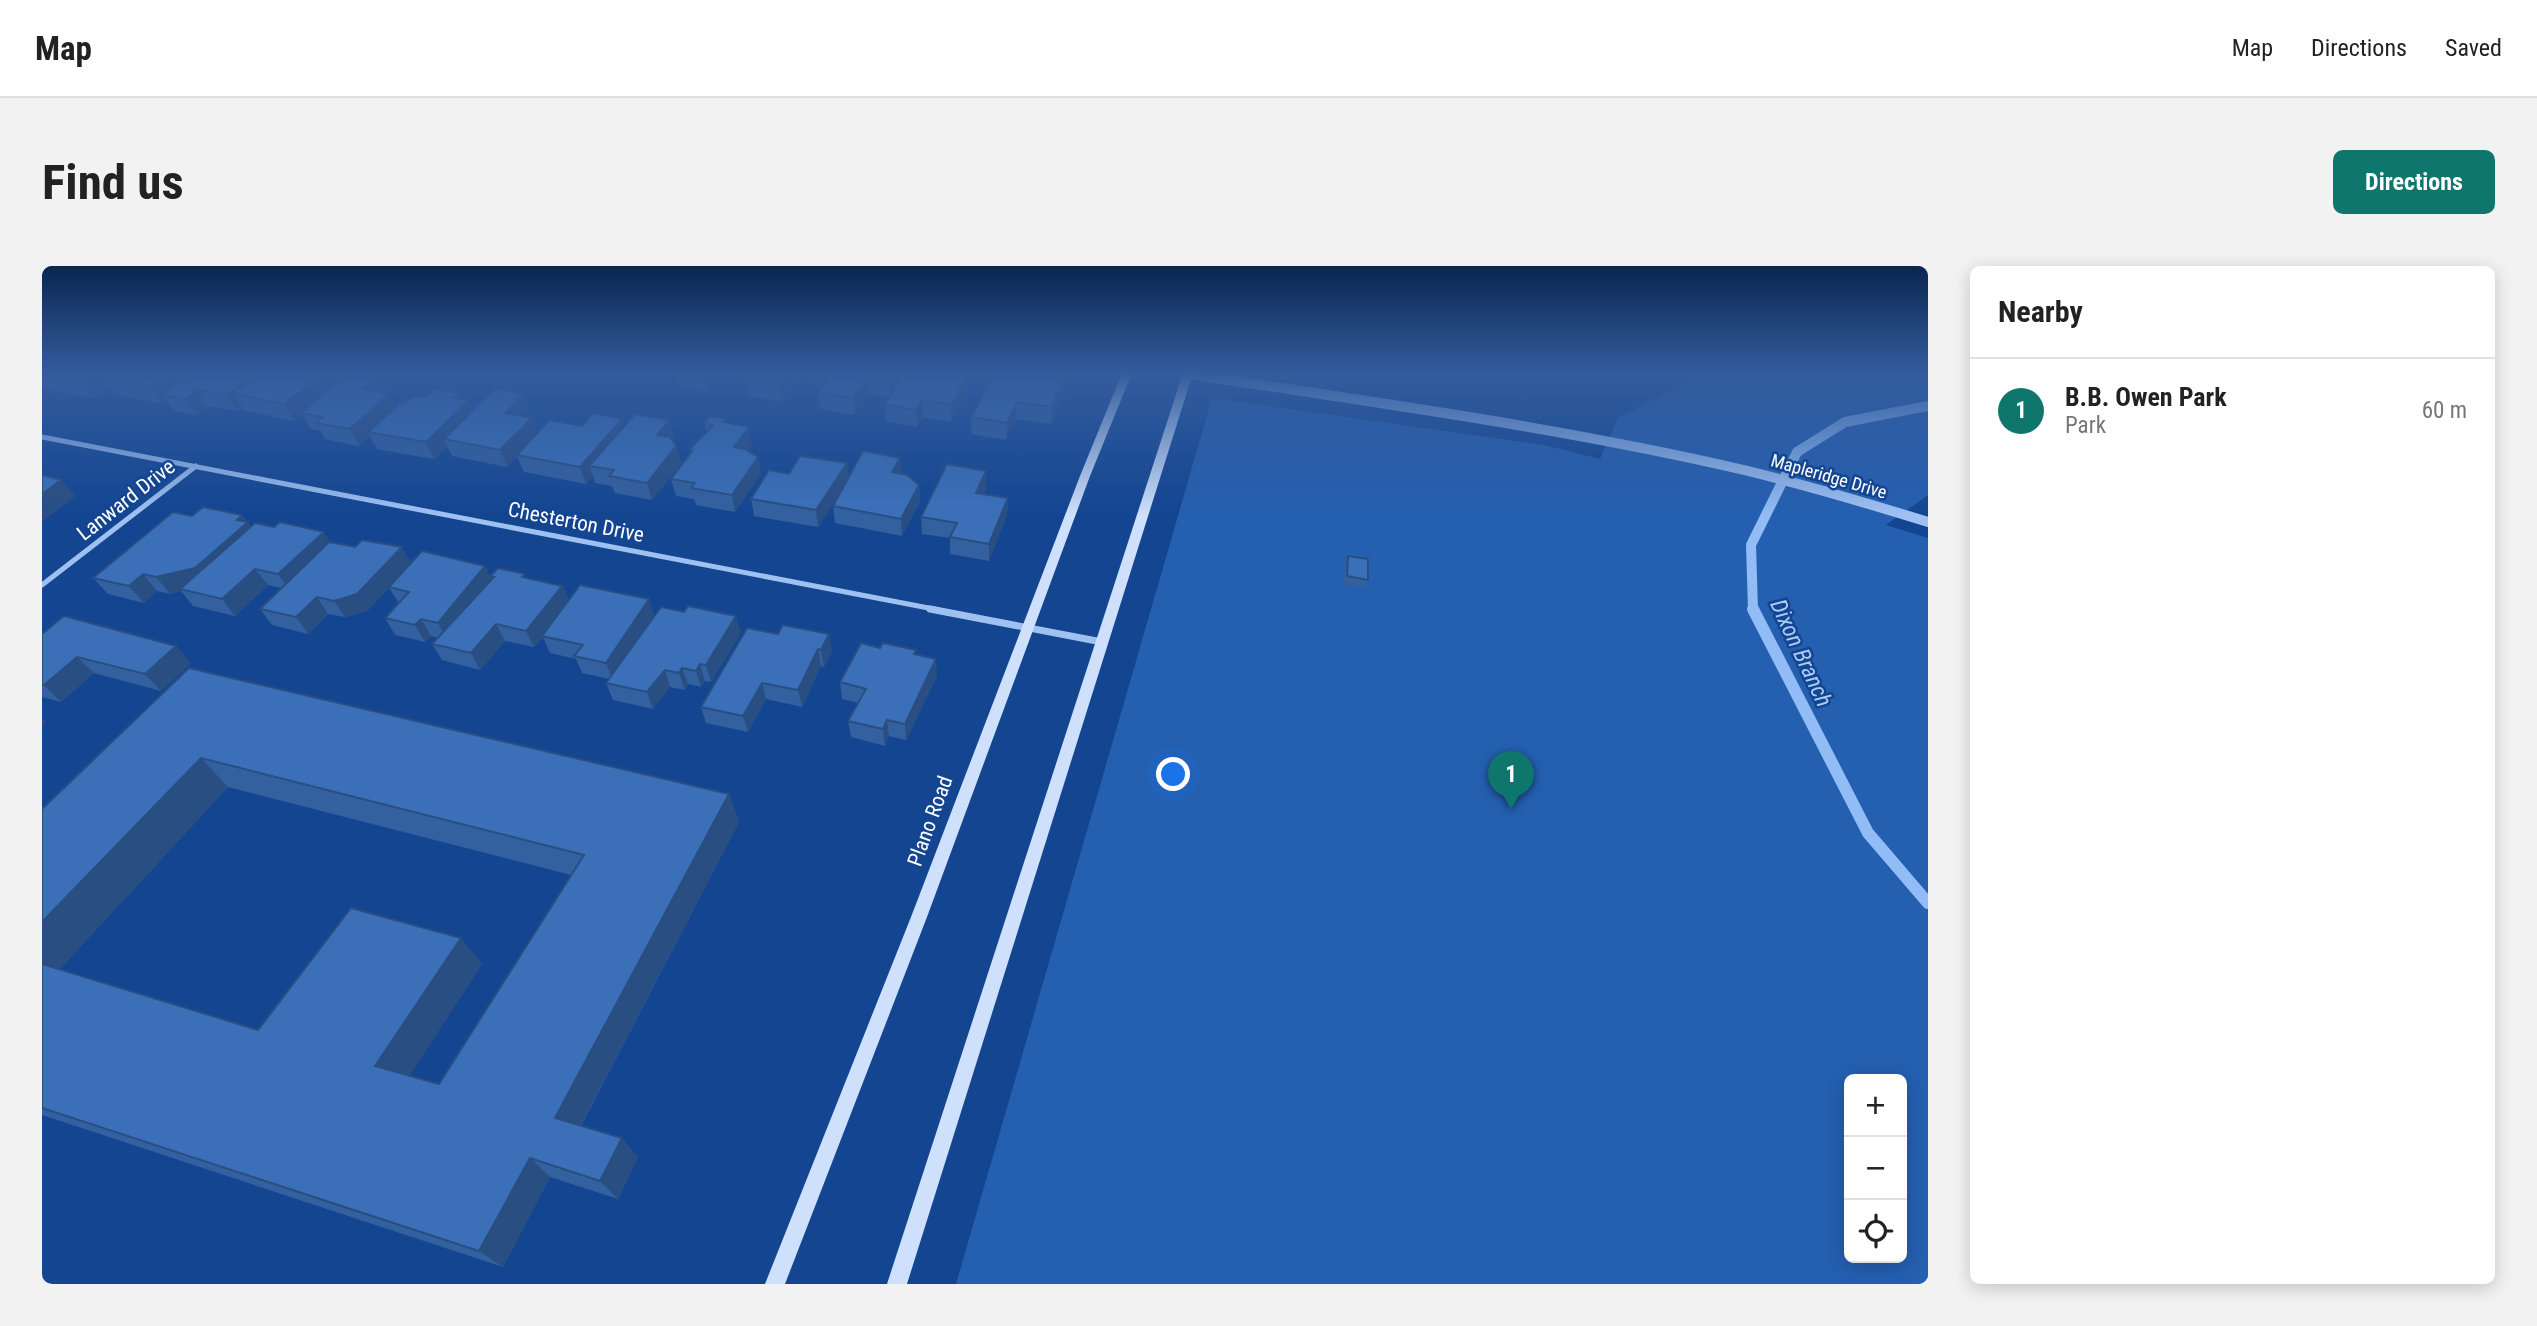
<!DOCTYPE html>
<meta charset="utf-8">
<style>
:root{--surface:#fff;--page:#f2f2f2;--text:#222;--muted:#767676;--line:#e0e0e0;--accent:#0f766e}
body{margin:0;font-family:"Roboto Condensed",sans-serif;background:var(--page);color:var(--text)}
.controls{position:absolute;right:21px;bottom:21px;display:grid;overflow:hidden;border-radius:10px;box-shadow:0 4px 18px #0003}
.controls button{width:63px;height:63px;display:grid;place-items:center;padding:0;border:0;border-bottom:2px solid var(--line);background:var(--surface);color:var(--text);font:35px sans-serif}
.you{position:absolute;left:1132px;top:509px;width:24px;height:24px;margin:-18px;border:5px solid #fff;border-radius:50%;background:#1a73e8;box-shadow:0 0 0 10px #1a73e833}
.badge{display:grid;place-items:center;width:46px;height:46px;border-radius:50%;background:var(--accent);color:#fff;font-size:23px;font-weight:700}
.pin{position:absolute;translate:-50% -58px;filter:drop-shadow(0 2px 4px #0008)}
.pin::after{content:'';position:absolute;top:37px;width:24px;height:21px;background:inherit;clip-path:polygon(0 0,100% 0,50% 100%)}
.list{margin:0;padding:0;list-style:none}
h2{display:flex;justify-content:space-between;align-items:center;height:91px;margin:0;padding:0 28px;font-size:30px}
h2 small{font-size:23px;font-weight:400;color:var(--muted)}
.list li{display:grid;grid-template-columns:46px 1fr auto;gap:21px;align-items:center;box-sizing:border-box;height:105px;padding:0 28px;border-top:2px solid var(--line)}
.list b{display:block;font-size:26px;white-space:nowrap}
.list p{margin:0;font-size:23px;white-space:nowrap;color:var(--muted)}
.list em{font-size:23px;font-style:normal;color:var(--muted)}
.icon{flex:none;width:38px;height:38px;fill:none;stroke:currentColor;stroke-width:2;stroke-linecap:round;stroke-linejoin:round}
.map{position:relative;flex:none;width:1886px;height:1018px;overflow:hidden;border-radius:10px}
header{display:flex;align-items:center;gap:42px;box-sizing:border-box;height:98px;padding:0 35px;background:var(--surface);border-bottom:2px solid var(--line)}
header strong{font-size:33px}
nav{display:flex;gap:38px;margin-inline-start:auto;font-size:24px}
.intro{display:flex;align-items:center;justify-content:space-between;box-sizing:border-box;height:168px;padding:0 42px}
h1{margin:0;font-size:49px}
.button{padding:18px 32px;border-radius:10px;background:var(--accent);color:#fff;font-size:24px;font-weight:700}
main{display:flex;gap:42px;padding:0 42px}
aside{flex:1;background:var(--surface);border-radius:10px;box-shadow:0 4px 18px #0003}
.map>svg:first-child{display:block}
.green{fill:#245fb0;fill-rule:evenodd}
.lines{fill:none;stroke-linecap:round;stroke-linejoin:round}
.stream-far1{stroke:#91bcf5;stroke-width:10}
.stream{stroke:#91bcf5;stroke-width:12}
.minor-far1{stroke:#9fc1f2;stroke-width:5}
.minor{stroke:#9fc1f2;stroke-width:7}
.tertiary{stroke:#9fc1f2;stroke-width:10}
.secondary{fill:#cee0fc;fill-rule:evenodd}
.wall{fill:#33609f;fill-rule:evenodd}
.shaded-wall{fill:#294e82}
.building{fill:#3b70b9;stroke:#294e82;stroke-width:2}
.labels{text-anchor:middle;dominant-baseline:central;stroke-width:5;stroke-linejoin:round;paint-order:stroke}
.far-street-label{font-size:18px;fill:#fff;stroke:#134591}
.street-label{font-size:21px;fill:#fff;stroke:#134591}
.water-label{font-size:23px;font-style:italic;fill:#abccf9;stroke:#134591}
</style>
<header>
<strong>Map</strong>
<nav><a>Map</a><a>Directions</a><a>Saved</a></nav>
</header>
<div class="intro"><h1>Find us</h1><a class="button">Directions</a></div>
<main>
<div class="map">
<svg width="1886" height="1018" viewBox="0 0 1886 1018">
<rect width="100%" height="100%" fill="#134591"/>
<path class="green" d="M 1665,107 L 1886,107 L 1886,229 L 1844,259 L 1886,272 L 1886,1018 L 914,1018 L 1170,132 L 1502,179 L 1558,193 L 1576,152 ZM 1807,813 L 1860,813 L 1860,992 L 1807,992 Z"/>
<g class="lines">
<path class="stream-far1" d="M 1711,344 L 1709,279 L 1755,186 L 1803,156 L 1886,140"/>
<path class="stream" d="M 1711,343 L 1826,567 L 1886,637"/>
<path class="minor-far1" d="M 0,171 L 897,344
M 0,319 L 154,200"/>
<path class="minor" d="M 888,343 L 1060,376"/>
<path class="tertiary" d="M 1141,107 C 1328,136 1517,161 1702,204 C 1764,219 1825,237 1886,256"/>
<path class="secondary" d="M 1080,107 L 1090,107 L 1048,210 L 885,651 L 743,1018 L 723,1018 L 869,651 L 1038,210 Z
M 1141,107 L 1151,107 L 865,1018 L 845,1018 Z"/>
</g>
<path class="wall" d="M 0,107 L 289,107 L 294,116 L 351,122 L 345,127 L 354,141 L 383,132 L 427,134 L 431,144 L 488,145 L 483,151 L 496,166 L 540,160 L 583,159 L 627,154 L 632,171 L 630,174 L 634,180 L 639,197 L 610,234 L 573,227 L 570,220 L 553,217 L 551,210 L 544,218 L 482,206 L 475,191 L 465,201 L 410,190 L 405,180 L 392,193 L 335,183 L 328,170 L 317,180 L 283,173 L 279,165 L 269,163 L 260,149 L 252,155 L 202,144 L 201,142 L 196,145 L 166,140 L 154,149 L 132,145 L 125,135 L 121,138 L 72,128 L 67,122 L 52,132 L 4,123 L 0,118 Z
M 567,107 L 602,107 L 596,113 Z
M 632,107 L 694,107 L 690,112 L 677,110 L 665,125 L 636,120 Z
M 709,107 L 786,107 L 777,120 L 755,116 L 740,136 L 707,130 L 704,113 Z
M 790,107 L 934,107 L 934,112 L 909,156 L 881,151 L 875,161 L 844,155 L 843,138 L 847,131 L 827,128 L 813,149 L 778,143 L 776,126 Z
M 1023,111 L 1022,128 L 1009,158 L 974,153 L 964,174 L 929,168 L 929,151 Z
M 662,157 L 686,157 L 710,178 L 705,184 L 719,208 L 693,246 L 654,239 L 652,233 L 634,230 L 629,213 L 649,187 L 648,183 L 664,166 Z
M 747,208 L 807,211 L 859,208 L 877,219 L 878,236 L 860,270 L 793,257 L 791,240 L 794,234 L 776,261 L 712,250 L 709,233 Z
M 944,222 L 942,228 L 966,232 L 965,249 L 947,295 L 908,288 L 908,272 L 880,268 L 879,251 Z
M 200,249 L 209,261 L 288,276 L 369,297 L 443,300 L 448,311 L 485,312 L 520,320 L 527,334 L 607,333 L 612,350 L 699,367 L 669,416 L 663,415 L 659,421 L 646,418 L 643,424 L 628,421 L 611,443 L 571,434 L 564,417 L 567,413 L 540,407 L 534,393 L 508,387 L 501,371 L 492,381 L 463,375 L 438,404 L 400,394 L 390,378 L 396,372 L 389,370 L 383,376 L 353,369 L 343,352 L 357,337 L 347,322 L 326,344 L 303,351 L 286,348 L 266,368 L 230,359 L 218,343 L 239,322 L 226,319 L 193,350 L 151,340 L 139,325 L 128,328 L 115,325 L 102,337 L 66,328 L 51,312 L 150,250 Z
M 1306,290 L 1326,314 L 1322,322 L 1301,319 L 1303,299 Z
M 0,368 L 134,380 L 149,397 L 119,425 L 52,407 L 19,436 L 0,431 Z
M 736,368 L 790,385 L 782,401 L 779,400 L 760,441 L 724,433 L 706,466 L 664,457 L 659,441 Z
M 874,389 L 895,410 L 864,474 L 847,470 L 843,480 L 809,471 L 806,455 L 816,437 L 800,433 L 798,416 Z
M 147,402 L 687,528 L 697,556 L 539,860 L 596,891 L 576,933 L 508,911 L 461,1001 L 0,849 L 0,543 ZM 186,521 L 529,609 L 397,818 L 367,810 L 440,698 L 216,764 L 17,704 Z"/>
<path class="shaded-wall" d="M 53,107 L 90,107 L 59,111 L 67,122 L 52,132 L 39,115 Z
M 130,107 L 156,107 L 120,129 L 125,135 L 121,138 L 110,121 Z
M 214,107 L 229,107 L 191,127 L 201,142 L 196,145 L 185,129 Z
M 277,107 L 289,107 L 295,117 L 259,147 L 260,149 L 252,155 L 242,138 Z
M 341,107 L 343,107 L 351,122 L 331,140 L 322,123 Z
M 594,107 L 602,107 L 596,113 Z
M 663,107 L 677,107 L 677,110 L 665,125 L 661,108 Z
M 747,107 L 754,107 L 755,116 L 740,136 L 738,119 Z
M 775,107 L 786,107 L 777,120 Z
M 854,107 L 866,107 L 850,132 L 848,115 Z
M 927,107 L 934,107 L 934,112 L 909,156 L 909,139 Z
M 825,111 L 827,128 L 813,149 L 811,132 Z
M 1023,111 L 1022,128 L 1009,158 L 1010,141 Z
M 155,124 L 166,140 L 154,149 L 143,133 Z
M 417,127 L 422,139 L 427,134 L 434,151 L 402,173 L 405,180 L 392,193 L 384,176 L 412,132 Z
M 347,128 L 355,144 L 326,166 L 328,170 L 317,180 L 308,163 Z
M 481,128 L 488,145 L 470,164 L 463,147 Z
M 880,134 L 881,151 L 875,161 L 874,144 Z
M 975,136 L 974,153 L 964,174 L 965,157 Z
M 490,152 L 497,169 L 475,189 L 475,191 L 465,201 L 458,184 Z
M 580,153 L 586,169 L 547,200 L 551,210 L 544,218 L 538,201 Z
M 627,154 L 632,171 L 620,186 L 615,169 Z
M 707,161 L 710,178 L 696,198 L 692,181 Z
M 634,180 L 639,197 L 610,234 L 605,217 Z
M 716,191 L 719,208 L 693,246 L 690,229 Z
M 858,192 L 860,209 L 850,206 Z
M 805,197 L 807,214 L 776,261 L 774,244 Z
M 944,205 L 944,222 L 935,244 L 934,227 Z
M 19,214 L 34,230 L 0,256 L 0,228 Z
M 877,219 L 878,236 L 860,270 L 859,253 Z
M 966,232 L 965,249 L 947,295 L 947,278 Z
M 200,249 L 218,273 L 138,323 L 139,325 L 128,328 L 114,311 Z
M 282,266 L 292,283 L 248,324 L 236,308 Z
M 360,281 L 370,298 L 326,344 L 303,351 L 292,335 Z
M 443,300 L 452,317 L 406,374 L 396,357 Z
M 213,303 L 226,319 L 193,350 L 180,333 Z
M 101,308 L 115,325 L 102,337 L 87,320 Z
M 520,320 L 528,337 L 492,381 L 484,365 Z
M 275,331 L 286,348 L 266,368 L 254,351 Z
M 607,333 L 612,350 L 571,414 L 564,397 Z
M 694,350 L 699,367 L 669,416 L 664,399 Z
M 379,353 L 389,370 L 383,376 L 373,359 Z
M 454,358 L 463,375 L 438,404 L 429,387 Z
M 787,368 L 790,385 L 782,401 L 779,384 Z
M 134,380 L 149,397 L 119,425 L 103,408 Z
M 776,383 L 779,400 L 760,441 L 756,424 Z
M 35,391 L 52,407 L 19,436 L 2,419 Z
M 894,393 L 895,410 L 864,474 L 863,458 Z
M 658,398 L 663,415 L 659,421 L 654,405 Z
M 640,402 L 646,418 L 643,424 L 637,407 Z
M 623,404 L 628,421 L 611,443 L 605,426 Z
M 720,417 L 724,433 L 706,466 L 701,450 Z
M 0,452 L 4,456 L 0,460 Z
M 845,454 L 847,470 L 843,480 L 841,463 Z
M 159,492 L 186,521 L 8,714 L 0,709 L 0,656 Z
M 687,528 L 697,556 L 532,872 L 513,852 Z
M 419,672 L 440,698 L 359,822 L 333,800 Z
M 580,872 L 596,891 L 576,933 L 558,915 Z
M 488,892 L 508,911 L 461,1001 L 437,985 Z"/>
<path class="building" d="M 0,107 L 53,107 L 39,115 L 0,108 Z
M 65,107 L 130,107 L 110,121 L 59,111 Z
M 152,107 L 214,107 L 185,129 L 155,124 L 143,133 L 120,129 Z
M 220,107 L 277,107 L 273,110 L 278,111 L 242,138 L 191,127 Z
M 306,107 L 341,107 L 322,123 L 347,128 L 308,163 L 274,157 L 281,151 L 259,147 Z
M 709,107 L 747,107 L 738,119 L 704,113 Z
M 790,107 L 854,107 L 848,115 L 825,111 L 811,132 L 776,126 Z
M 863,107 L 927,107 L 909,139 L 880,134 L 874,144 L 843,138 Z
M 953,107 L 996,107 L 1023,111 L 1010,141 L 975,136 L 965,157 L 929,151 Z
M 393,123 L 417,127 L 412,132 L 427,134 L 384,176 L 326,166 L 356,139 L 374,130 L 383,132 Z
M 452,123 L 481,128 L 463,147 L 490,152 L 458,184 L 402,173 Z
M 551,147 L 580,153 L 538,201 L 475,189 L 507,154 L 540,160 Z
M 593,148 L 627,154 L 615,169 L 628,171 L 634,180 L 605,217 L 567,210 L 572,204 L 547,200 Z
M 668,150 L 685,153 L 682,156 L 707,161 L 692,181 L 702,183 L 716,191 L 690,229 L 649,222 L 653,217 L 629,213 L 651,184 L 648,183 L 671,159 L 662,157 Z
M 821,185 L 858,192 L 850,206 L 865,209 L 877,219 L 859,253 L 791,240 Z
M 758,190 L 805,197 L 774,244 L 709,233 L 727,204 L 747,208 Z
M 905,198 L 944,205 L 934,227 L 966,232 L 947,278 L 908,271 L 915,257 L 879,251 Z
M 0,209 L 19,214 L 0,228 Z
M 161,241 L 200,249 L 195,254 L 206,256 L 153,302 L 114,311 L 101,308 L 87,320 L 51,312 L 131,246 L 150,250 Z
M 238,256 L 282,266 L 236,308 L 213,303 L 180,333 L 138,323 L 213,257 L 232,261 Z
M 320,274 L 360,281 L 315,328 L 292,335 L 275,331 L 254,351 L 218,343 L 287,276 L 313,281 Z
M 380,285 L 443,300 L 396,357 L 379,353 L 373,359 L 343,352 L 367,326 L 347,321 Z
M 1306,290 L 1326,293 L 1326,314 L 1305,310 Z
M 456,302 L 483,308 L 480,311 L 520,320 L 484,365 L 454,358 L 429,387 L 390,378 L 452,311 L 448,311 Z
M 538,319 L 607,333 L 564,397 L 532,390 L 541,379 L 500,370 Z
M 646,340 L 694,350 L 664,399 L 658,398 L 654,405 L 640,402 L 637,407 L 623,404 L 605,426 L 564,417 L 619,341 L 642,346 Z
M 22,350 L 134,380 L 103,408 L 35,391 L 2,419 L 0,419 L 0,368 Z
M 741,359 L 787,368 L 779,384 L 776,383 L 756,424 L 720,417 L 701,450 L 659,441 L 705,362 L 736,368 Z
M 819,377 L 838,382 L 841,377 L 874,384 L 872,388 L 894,393 L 863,458 L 845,454 L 841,463 L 806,455 L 824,423 L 798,416 Z
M 147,402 L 687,528 L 513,852 L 580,872 L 558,915 L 488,892 L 437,985 L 0,842 L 0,698 L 216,764 L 309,642 L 419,672 L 333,800 L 397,818 L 542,589 L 159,492 L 0,656 L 0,543 Z"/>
<linearGradient id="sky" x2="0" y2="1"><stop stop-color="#0a2650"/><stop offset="0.43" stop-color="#335c9d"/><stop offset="1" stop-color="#335c9d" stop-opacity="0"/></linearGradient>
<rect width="1886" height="249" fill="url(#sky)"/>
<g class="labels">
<g class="far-street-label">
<text transform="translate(1787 210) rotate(16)">Mapleridge Drive</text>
</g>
<g class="street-label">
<text transform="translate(84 234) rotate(-38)">Lanward Drive</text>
<text transform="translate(534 256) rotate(11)">Chesterton Drive</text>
<text transform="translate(888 555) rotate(-70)">Plano Road</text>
</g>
<g class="water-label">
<text transform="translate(1759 387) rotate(65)">Dixon Branch</text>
</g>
</g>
</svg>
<div class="controls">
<button>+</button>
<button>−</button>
<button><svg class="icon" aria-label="locate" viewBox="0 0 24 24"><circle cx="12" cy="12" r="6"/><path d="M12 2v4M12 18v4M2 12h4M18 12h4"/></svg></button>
</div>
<div class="you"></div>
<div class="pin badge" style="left:1469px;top:543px">1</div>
</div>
<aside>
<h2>Nearby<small></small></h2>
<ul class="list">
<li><span class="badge">1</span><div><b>B.B. Owen Park</b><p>Park</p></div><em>60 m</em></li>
</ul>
</aside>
</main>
